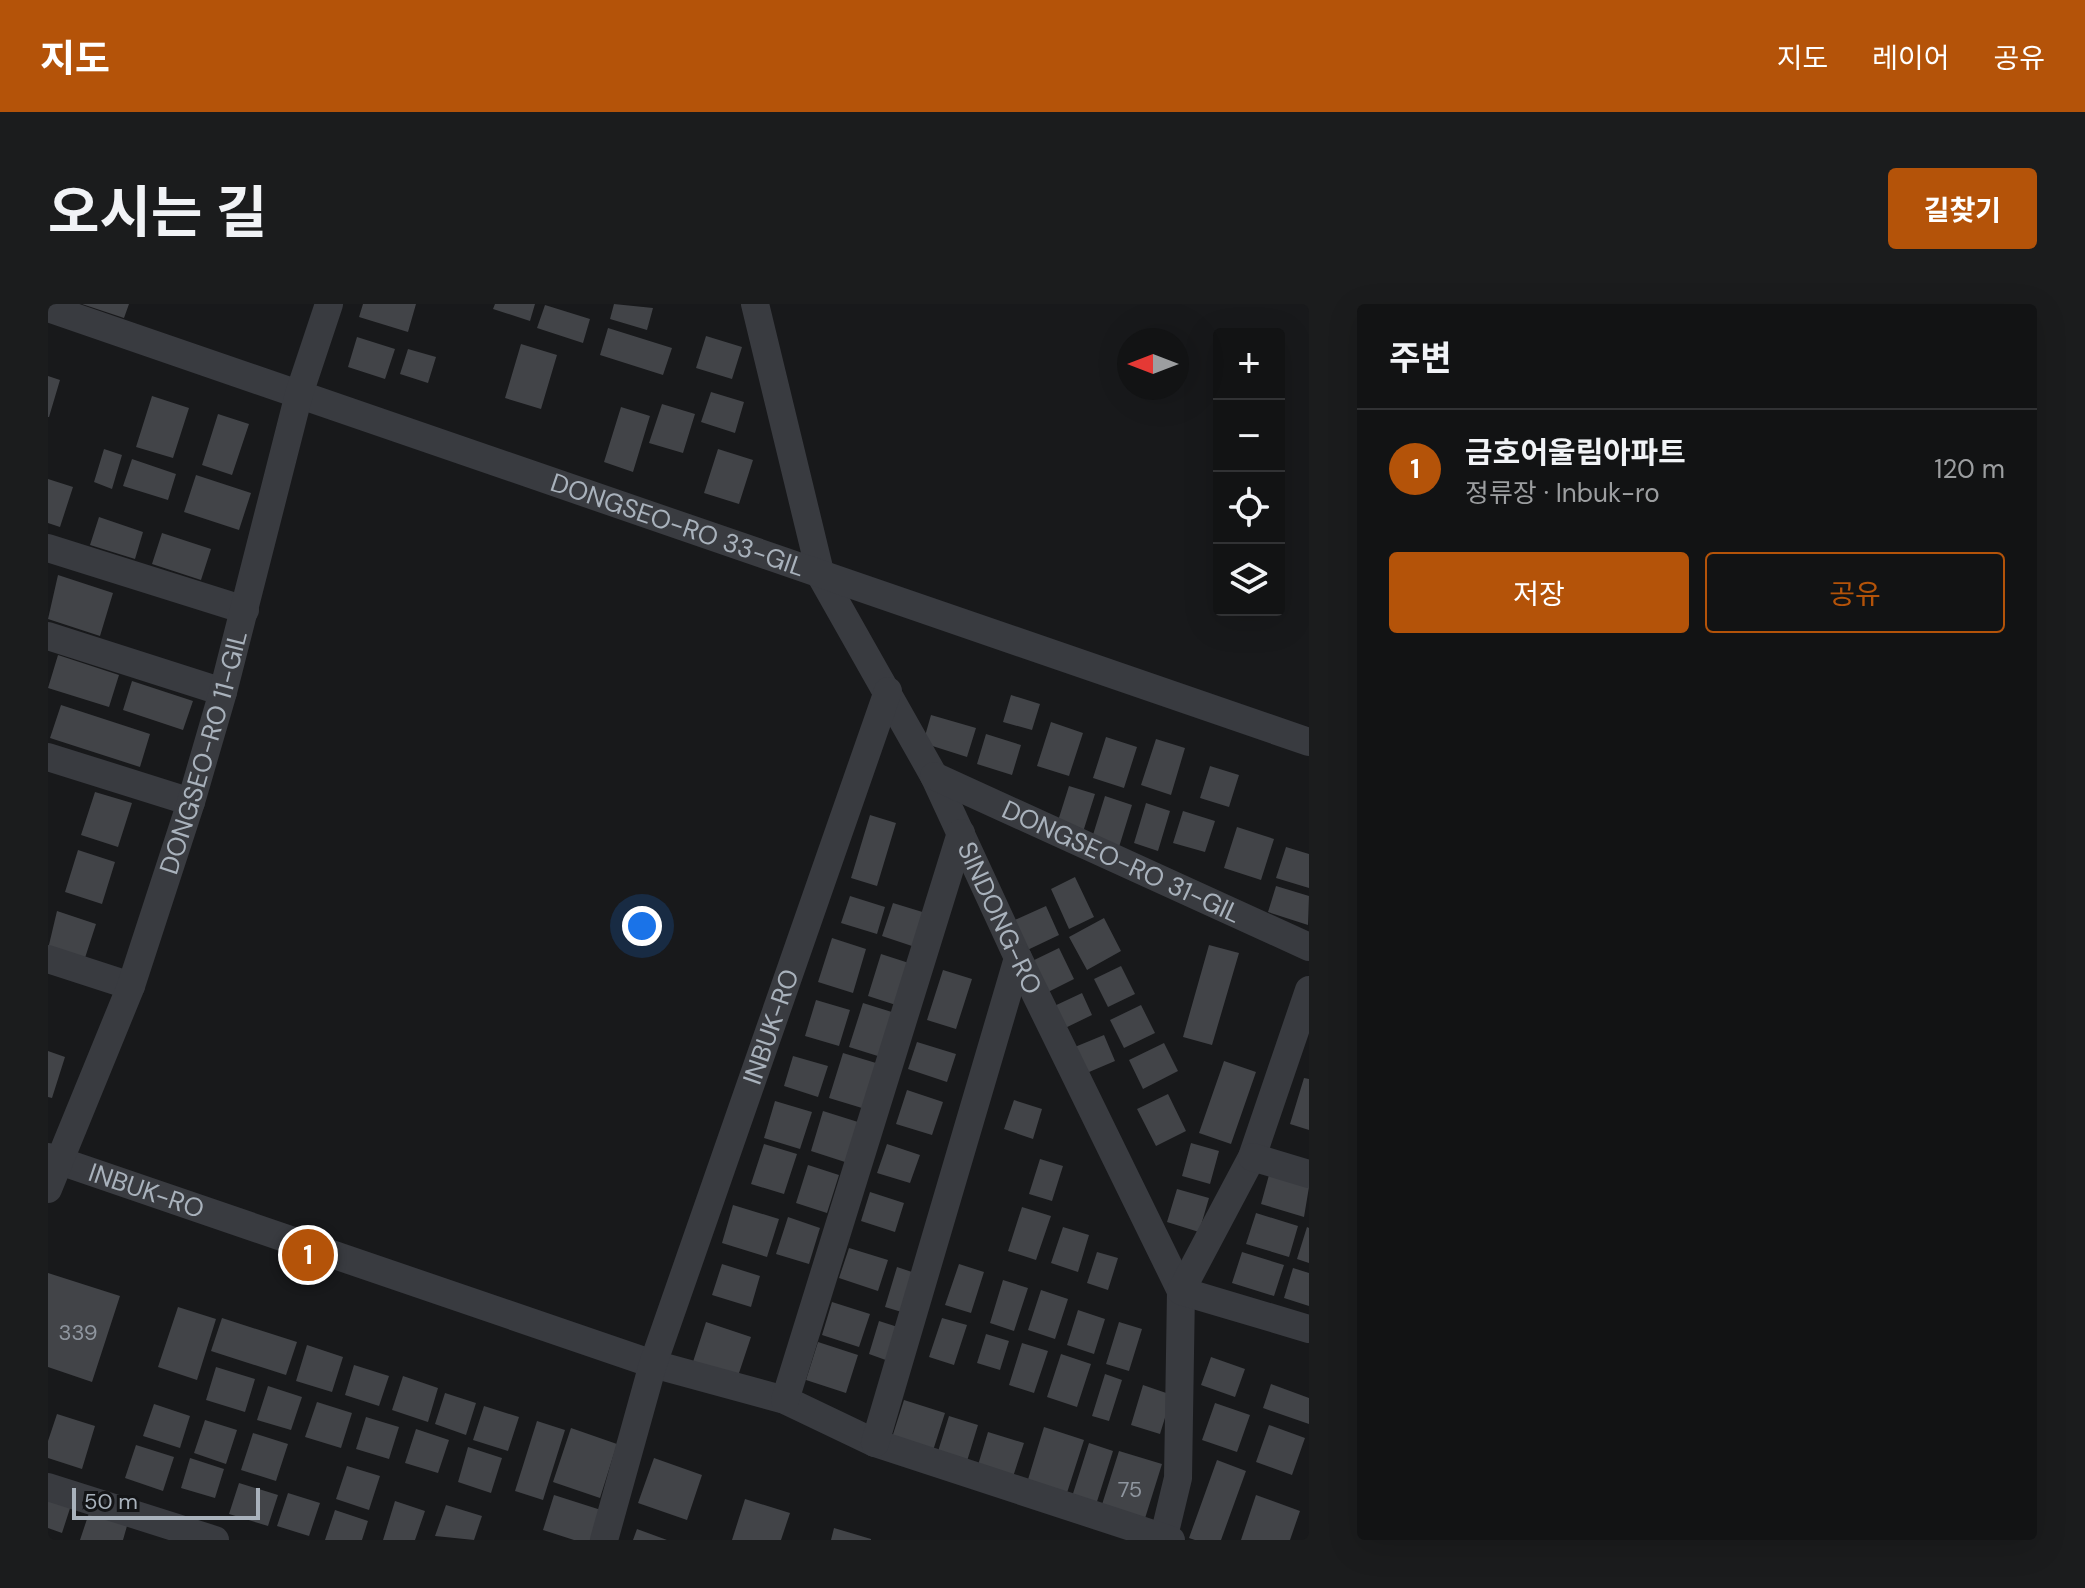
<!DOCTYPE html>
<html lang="ko">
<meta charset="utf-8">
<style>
:root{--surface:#121314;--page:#1b1c1d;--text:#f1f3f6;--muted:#9c9ea0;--line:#313234;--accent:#b45309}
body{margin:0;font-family:"DM Sans","Noto Sans KR",sans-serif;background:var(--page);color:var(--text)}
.controls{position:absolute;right:24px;top:24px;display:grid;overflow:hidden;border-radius:8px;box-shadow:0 8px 32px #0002}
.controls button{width:72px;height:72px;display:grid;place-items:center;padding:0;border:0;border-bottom:2px solid var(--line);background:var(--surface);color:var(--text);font:40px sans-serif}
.compass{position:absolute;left:1069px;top:24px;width:72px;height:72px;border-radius:50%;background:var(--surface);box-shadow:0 8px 32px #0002;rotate:270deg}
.scale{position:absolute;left:24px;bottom:20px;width:188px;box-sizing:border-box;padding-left:8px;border:4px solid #a9b2bc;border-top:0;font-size:22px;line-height:28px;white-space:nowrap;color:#a9b2bc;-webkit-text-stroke:6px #131416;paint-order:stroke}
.you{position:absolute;left:594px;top:622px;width:28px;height:28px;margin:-20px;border:6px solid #fff;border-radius:50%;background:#1a73e8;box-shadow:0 0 0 12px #1a73e833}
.badge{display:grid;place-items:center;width:52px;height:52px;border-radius:50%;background:var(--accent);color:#fff;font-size:26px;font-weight:700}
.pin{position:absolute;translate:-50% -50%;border:4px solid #fff;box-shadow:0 2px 8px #0006}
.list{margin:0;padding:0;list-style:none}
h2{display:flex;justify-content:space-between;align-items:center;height:104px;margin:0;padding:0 32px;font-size:34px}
h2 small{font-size:26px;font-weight:400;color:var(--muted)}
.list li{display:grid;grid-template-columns:52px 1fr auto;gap:24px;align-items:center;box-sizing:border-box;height:120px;padding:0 32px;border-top:2px solid var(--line)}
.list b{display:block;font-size:30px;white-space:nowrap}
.list p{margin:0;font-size:26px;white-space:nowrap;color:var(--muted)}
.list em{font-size:26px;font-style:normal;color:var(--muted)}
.actions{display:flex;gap:16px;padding:24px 32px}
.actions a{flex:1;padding:18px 0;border:2px solid var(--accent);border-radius:8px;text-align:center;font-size:28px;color:var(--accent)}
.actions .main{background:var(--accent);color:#fff}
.icon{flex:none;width:44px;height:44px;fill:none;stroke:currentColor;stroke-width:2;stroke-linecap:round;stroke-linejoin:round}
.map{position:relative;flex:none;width:1261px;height:1236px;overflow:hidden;border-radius:8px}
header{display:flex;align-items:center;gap:48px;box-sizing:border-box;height:112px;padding:0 40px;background:var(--accent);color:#fff}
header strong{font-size:38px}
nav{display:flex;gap:44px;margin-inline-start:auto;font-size:28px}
.intro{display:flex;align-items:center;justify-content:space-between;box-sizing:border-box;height:192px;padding:0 48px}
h1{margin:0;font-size:56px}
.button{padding:20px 36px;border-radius:8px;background:var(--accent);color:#fff;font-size:28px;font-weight:700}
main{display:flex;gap:48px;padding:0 48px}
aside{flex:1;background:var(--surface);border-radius:8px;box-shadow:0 8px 32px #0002}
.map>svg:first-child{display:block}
.building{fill:#424448}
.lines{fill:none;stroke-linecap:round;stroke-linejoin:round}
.minor{stroke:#393b40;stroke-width:28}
.labels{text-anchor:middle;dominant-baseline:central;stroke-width:6;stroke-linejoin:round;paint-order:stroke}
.number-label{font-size:22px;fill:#8f969f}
.street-label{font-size:26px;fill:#a9b2bc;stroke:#131416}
</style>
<header>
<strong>지도</strong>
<nav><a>지도</a><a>레이어</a><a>공유</a></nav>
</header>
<div class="intro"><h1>오시는 길</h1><a class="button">길찾기</a></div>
<main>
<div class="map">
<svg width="1261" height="1236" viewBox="0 0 1261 1236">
<rect width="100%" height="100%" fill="#18191b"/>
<path class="building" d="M 34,0 L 81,0 L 76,14 Z
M 315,0 L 368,0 L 360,28 L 311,13 Z
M 447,0 L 487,0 L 482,17 L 445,5 Z
M 566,0 L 605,4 L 599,26 L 562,15 Z
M 497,1 L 542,15 L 535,39 L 489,24 Z
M 560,24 L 624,44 L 615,71 L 552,51 Z
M 658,32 L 694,43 L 684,75 L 648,64 Z
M 309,33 L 347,45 L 337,75 L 300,63 Z
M 473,40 L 509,51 L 493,105 L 457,94 Z
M 360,45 L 388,53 L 380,79 L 352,70 Z
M 0,72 L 12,76 L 1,113 L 0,113 Z
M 663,88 L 696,98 L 687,129 L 653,118 Z
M 104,92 L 141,104 L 125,154 L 88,143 Z
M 614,100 L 647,110 L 635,149 L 601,139 Z
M 573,103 L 602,112 L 585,168 L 556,158 Z
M 170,110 L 201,120 L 184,171 L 154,161 Z
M 56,145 L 74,151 L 64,185 L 46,178 Z
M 670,145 L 705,156 L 691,200 L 656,189 Z
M 84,155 L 128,170 L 120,196 L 75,182 Z
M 148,171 L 203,189 L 191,226 L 136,208 Z
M 0,175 L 25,183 L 12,223 L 0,219 Z
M 51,213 L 95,228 L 87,255 L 42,241 Z
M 114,229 L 163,245 L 153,276 L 104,260 Z
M 10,271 L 65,289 L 52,332 L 0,315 Z
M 10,351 L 71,371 L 61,403 L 0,384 Z
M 84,377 L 145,397 L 135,426 L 75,406 Z
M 963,391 L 992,400 L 984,426 L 955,418 Z
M 13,401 L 102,430 L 92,463 L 2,434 Z
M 883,411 L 928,424 L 919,453 L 875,439 Z
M 1003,418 L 1035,429 L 1021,472 L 989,462 Z
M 938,430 L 973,441 L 964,471 L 929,460 Z
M 1058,433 L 1089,443 L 1076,484 L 1045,474 Z
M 1108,435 L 1137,444 L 1123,491 L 1093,481 Z
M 1162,462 L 1191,471 L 1181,503 L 1152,494 Z
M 1021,482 L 1047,490 L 1035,528 L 1009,520 Z
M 47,488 L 84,499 L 70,543 L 33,531 Z
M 1057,492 L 1084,501 L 1071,543 L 1044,534 Z
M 1098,499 L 1122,507 L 1110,547 L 1086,539 Z
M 1135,507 L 1167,517 L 1157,548 L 1125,539 Z
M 822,511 L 848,519 L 829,582 L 803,574 Z
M 1189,523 L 1226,535 L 1213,576 L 1176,564 Z
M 1238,543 L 1261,550 L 1261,584 L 1228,574 Z
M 30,546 L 67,558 L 54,600 L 17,588 Z
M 1027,573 L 1046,613 L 1021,625 L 1003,585 Z
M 1228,582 L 1261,592 L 1260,621 L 1220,608 Z
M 802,592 L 837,603 L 829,630 L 793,619 Z
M 845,599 L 881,610 L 870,644 L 834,632 Z
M 998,602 L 1011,631 L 971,650 L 958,620 Z
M 9,607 L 48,620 L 36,657 L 0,645 Z
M 1056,614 L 1073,647 L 1039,666 L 1021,633 Z
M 784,634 L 818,645 L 805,689 L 770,678 Z
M 1161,641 L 1191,649 L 1164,741 L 1135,733 Z
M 1011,644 L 1026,675 L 994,691 L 978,660 Z
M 833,650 L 864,660 L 851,702 L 820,692 Z
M 1073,662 L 1087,690 L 1060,703 L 1046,675 Z
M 895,666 L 924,675 L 908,725 L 879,716 Z
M 1034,689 L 1044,711 L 1013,726 L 1002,704 Z
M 768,696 L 802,706 L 791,742 L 757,732 Z
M 815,699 L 847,709 L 833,753 L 801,743 Z
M 1093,701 L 1107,729 L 1076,744 L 1062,716 Z
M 1056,731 L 1067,757 L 1034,771 L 1022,745 Z
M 869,738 L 908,750 L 899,778 L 860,765 Z
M 1116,739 L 1130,767 L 1095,785 L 1081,756 Z
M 0,747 L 17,753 L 4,794 L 0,793 Z
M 795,749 L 828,759 L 814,804 L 781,794 Z
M 745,752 L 780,762 L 770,793 L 736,782 Z
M 1176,757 L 1208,768 L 1183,840 L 1151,829 Z
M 1256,774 L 1261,775 L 1261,826 L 1242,820 Z
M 859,786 L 895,798 L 884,831 L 848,820 Z
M 1120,790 L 1138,827 L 1108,842 L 1089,805 Z
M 966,796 L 994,805 L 985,835 L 956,825 Z
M 727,797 L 764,808 L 752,845 L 716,834 Z
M 775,807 L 810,818 L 797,858 L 763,847 Z
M 1143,839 L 1171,847 L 1162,880 L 1134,872 Z
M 716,840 L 749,850 L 736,890 L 703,880 Z
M 839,840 L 872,851 L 862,879 L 829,869 Z
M 992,855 L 1015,862 L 1004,897 L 981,890 Z
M 760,861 L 791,871 L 779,909 L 748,899 Z
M 1221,871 L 1261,883 L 1256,913 L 1213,900 Z
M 1129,885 L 1161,894 L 1151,928 L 1119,918 Z
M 822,888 L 856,899 L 847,928 L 813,917 Z
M 685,901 L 731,915 L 719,953 L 674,939 Z
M 974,903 L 1003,912 L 988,956 L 960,947 Z
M 1208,909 L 1250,922 L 1241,953 L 1198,940 Z
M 740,913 L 772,924 L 761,960 L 728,950 Z
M 1015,923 L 1041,931 L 1030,968 L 1003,959 Z
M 1259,923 L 1261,924 L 1261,959 L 1249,955 Z
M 801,944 L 840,956 L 830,987 L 791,974 Z
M 1049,948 L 1070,954 L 1060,986 L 1039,979 Z
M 1194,948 L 1236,961 L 1226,992 L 1184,979 Z
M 674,960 L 712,972 L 703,1003 L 664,991 Z
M 911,960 L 936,968 L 923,1009 L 897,1001 Z
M 849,963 L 870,970 L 857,1009 L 837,1003 Z
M 1245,964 L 1261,969 L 1261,1002 L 1236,994 Z
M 0,969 L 72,992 L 44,1078 L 0,1063 Z
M 955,976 L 980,984 L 966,1027 L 942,1019 Z
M 993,986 L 1020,995 L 1007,1035 L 980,1026 Z
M 784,998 L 822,1010 L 811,1043 L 774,1031 Z
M 130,1003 L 168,1015 L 149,1076 L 110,1063 Z
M 1030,1006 L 1057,1015 L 1046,1050 L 1019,1041 Z
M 174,1014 L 249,1038 L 238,1071 L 163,1047 Z
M 894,1014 L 919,1021 L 906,1061 L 881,1053 Z
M 831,1017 L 856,1025 L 846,1059 L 821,1050 Z
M 658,1018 L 703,1033 L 688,1078 L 643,1064 Z
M 1071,1018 L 1094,1025 L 1081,1067 L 1058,1060 Z
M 938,1030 L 961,1037 L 952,1066 L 929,1059 Z
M 770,1038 L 810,1051 L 798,1089 L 758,1076 Z
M 974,1039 L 1000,1047 L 986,1089 L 961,1081 Z
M 259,1041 L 295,1053 L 284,1088 L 248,1077 Z
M 1013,1050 L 1043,1060 L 1029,1103 L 999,1093 Z
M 1163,1053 L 1197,1065 L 1187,1093 L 1153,1081 Z
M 306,1061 L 341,1072 L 331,1102 L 297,1091 Z
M 168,1063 L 207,1075 L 197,1108 L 158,1096 Z
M 1057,1070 L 1074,1076 L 1061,1117 L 1044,1112 Z
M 355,1072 L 390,1084 L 380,1118 L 344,1106 Z
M 1223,1080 L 1261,1094 L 1261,1120 L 1215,1104 Z
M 1095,1081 L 1124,1091 L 1112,1130 L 1083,1121 Z
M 220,1082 L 254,1093 L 243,1126 L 209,1116 Z
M 397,1089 L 428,1099 L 418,1131 L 387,1120 Z
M 856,1096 L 897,1109 L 882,1156 L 841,1143 Z
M 269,1098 L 304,1109 L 293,1144 L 257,1133 Z
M 1167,1099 L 1202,1111 L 1189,1148 L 1154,1136 Z
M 106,1100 L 142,1112 L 132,1144 L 95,1132 Z
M 436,1102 L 471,1113 L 460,1147 L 425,1136 Z
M 9,1110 L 47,1122 L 34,1165 L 0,1154 L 0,1137 Z
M 901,1112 L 930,1121 L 916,1167 L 887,1157 Z
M 318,1113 L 351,1123 L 341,1155 L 308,1145 Z
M 157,1116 L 189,1126 L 178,1160 L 146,1149 Z
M 489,1117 L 517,1126 L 495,1196 L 467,1187 Z
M 1221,1121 L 1257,1134 L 1244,1171 L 1208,1158 Z
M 996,1123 L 1036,1136 L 1017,1195 L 978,1182 Z
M 523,1124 L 569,1140 L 552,1194 L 505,1178 Z
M 368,1125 L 401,1136 L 390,1169 L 357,1159 Z
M 940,1128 L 976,1139 L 962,1182 L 927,1171 Z
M 205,1129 L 240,1140 L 228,1177 L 193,1166 Z
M 1041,1139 L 1065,1147 L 1046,1207 L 1022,1199 Z
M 88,1141 L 126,1153 L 115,1187 L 77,1174 Z
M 420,1143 L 454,1154 L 443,1189 L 410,1178 Z
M 1071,1147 L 1114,1160 L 1094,1224 L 1051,1210 Z
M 142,1154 L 176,1165 L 167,1194 L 133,1184 Z
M 606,1154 L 654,1171 L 639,1216 L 590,1199 Z
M 1169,1156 L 1198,1167 L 1173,1236 L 1147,1236 L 1141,1234 Z
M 299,1162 L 332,1172 L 321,1206 L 288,1195 Z
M 191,1179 L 230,1191 L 220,1222 L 181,1210 Z
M 0,1183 L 26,1192 L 14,1229 L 0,1224 Z
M 240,1189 L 272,1199 L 261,1232 L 229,1222 Z
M 506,1191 L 553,1206 L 544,1236 L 526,1236 L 495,1226 Z
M 1208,1191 L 1252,1207 L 1242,1236 L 1193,1236 Z
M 697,1195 L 742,1209 L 733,1236 L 684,1236 Z
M 347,1197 L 377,1207 L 367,1236 L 335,1236 Z
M 398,1201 L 434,1212 L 426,1236 L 387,1232 Z
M 43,1203 L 81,1215 L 75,1236 L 32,1236 Z
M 287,1206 L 320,1217 L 314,1236 L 277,1236 Z
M 786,1224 L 823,1235 L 823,1236 L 783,1236 Z
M 589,1225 L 619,1236 L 585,1236 Z"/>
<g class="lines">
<g class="minor">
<path id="s1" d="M 707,0 L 773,272 L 886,472 L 970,654 L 1133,987 L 1130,1174 L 1115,1236"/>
<path id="s2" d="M 0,4 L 1261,438"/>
<path d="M 0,244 L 197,306"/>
<path d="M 0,332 L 175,388"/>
<path d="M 0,453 L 143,498"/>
<path id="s3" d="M 886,472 L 1261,643"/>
<path d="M 0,655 L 83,682"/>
<path d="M 1261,686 L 1204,853 L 1133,987 L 1261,1025"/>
<path id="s4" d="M 0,853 L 605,1060 L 737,1096 L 827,1139 L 1123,1236"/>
<path d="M 1204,853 L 1261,870"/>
<path id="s5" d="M 0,885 L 83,682 L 143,498 L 175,388 L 251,90 L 281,0"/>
<path d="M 737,1096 L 913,529"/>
<path d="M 827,1139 L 970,654"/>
<path d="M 0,1183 L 167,1236"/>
<path id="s6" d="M 556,1236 L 605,1060 L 840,387"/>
</g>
</g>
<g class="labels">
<g class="number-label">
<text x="30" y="1028">339</text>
<text x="1082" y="1185">75</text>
</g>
<g class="street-label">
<text stroke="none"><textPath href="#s2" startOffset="666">DONGSEO-RO 33-GIL</textPath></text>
<text stroke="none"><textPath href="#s5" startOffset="464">DONGSEO-RO 11-GIL</textPath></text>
<text stroke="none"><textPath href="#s3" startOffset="206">DONGSEO-RO 31-GIL</textPath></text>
<text stroke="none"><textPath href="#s1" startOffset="666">SINDONG-RO</textPath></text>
<text stroke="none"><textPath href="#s6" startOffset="540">INBUK-RO</textPath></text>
<text stroke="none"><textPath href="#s4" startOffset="104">INBUK-RO</textPath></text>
</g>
</g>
</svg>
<div class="controls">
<button>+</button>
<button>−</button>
<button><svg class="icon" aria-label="locate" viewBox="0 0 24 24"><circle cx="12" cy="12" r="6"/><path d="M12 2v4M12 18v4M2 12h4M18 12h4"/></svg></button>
<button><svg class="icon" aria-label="layers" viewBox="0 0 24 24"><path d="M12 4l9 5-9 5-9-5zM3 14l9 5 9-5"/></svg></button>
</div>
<svg class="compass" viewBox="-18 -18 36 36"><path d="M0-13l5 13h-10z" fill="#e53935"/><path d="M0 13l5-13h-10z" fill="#9c9ea0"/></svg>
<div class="scale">50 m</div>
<div class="you"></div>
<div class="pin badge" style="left:260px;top:951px">1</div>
</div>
<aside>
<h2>주변<small></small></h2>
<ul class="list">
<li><span class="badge">1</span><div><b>금호어울림아파트</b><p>정류장 · Inbuk-ro</p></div><em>120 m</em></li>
</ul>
<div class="actions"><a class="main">저장</a><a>공유</a></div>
</aside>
</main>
